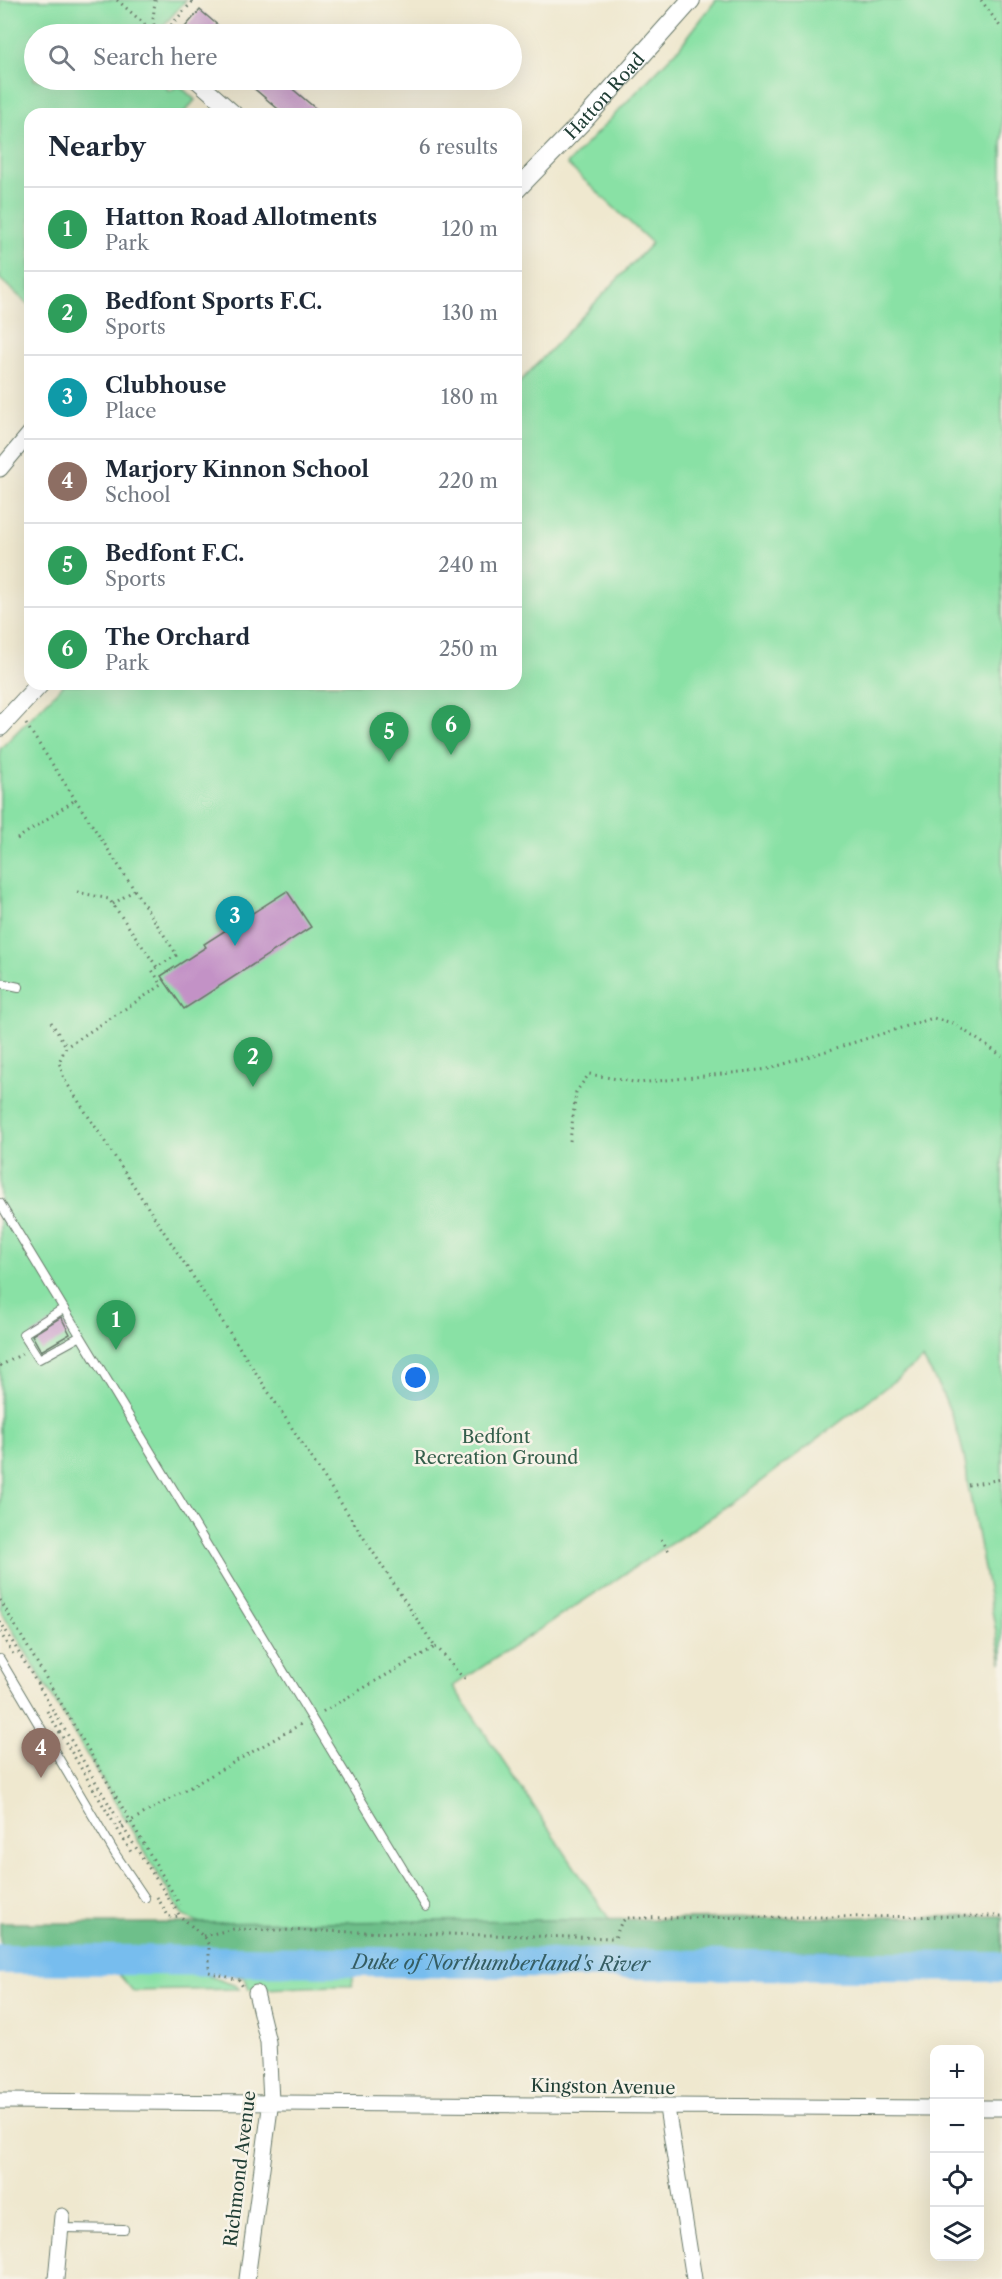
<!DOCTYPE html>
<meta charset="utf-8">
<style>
:root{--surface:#fff;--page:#f2f2f3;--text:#1f2937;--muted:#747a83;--line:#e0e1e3;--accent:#111827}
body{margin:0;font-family:"Libre Caslon Text",serif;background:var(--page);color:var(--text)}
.controls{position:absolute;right:18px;bottom:18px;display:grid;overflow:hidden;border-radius:12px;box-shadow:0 6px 24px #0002}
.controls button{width:54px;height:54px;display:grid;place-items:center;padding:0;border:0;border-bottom:2px solid var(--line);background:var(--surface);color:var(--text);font:30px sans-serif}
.you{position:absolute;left:416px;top:1378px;width:21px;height:21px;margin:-15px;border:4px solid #fff;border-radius:50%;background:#1a73e8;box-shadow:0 0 0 9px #1a73e833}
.badge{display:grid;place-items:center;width:39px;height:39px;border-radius:50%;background:var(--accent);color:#fff;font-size:20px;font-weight:700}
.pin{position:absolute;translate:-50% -50px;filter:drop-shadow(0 2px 3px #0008)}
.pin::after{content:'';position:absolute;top:32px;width:21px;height:18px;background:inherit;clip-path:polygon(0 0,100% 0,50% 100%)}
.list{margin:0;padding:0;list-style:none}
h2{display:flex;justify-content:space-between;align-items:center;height:78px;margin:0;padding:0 24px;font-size:26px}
h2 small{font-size:20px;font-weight:400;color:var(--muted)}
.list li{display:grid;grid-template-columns:39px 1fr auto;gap:18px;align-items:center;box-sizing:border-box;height:84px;padding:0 24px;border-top:2px solid var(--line)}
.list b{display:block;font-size:22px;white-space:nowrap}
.list p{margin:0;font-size:20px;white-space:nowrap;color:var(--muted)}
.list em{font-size:20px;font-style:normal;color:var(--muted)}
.icon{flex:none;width:33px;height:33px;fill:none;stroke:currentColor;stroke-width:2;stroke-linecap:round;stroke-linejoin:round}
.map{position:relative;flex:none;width:1002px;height:2279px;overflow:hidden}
.search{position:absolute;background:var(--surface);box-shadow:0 6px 24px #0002;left:24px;top:24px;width:498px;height:66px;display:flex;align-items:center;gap:15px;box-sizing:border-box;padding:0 21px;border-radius:33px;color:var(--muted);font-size:22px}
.panel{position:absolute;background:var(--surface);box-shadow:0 6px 24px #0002;left:24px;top:108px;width:498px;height:582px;border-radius:18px}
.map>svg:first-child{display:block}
.green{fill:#89e1a5;stroke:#548f6c;stroke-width:1.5}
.forest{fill:#6ebf8a;stroke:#467e5f;stroke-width:1.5}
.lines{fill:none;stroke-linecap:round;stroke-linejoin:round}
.river{stroke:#77bdee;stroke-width:30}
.building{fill:#c392c6}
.service-casing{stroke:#68796a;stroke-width:10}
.minor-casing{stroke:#68796a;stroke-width:17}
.tertiary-casing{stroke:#68796a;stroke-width:20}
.path{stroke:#68796a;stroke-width:3;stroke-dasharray:1.5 4.5;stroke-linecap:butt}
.service{stroke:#fff;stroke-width:8}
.minor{stroke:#fff;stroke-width:15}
.tertiary{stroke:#fff;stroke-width:18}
.labels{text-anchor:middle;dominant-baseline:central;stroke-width:5;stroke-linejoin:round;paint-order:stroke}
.street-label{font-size:18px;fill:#1f3d34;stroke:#f7f3e8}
.park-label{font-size:18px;fill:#345e4b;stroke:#f7f3e8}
.water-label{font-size:20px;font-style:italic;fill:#355d62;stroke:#f7f3e8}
</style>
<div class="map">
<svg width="1002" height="2279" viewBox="0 0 1002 2279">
<rect width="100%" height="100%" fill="#f7f3e8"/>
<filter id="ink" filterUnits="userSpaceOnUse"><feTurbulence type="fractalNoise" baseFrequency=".0167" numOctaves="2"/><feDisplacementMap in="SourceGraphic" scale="12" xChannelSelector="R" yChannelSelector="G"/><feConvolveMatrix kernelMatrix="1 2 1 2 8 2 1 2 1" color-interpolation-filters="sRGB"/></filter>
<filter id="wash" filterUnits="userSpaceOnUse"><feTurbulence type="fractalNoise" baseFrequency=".008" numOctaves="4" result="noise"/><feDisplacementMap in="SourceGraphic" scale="24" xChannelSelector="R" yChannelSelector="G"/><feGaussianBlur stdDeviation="1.35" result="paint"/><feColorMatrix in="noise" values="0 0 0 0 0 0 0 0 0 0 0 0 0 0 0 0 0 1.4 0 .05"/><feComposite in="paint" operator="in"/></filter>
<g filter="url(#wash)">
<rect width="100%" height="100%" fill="#efe8cf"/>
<path class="green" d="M 0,0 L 186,0 L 156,34 L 34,34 L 34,80 L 158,80 L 170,91 L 179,85 L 195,100 L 183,114 L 30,114 L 30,306 L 0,279 Z
M 716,0 L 1002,0 L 1002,1663 L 968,1485 C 965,1441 946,1396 923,1359 L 733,1503 L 453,1686 L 610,1920 L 201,1923 L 183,1916 L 0,1609 L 0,749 L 64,684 L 516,684 L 516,386 L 652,243 L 567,164 L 679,48 Z
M 213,1969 L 354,1969 L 352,1986 C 317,1985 284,1989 249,1989 L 245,1978 L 213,1971 Z
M 116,1971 L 205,1972 L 206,1975 L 236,1986 L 239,1989 L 133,1991 Z"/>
<path class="forest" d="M 1002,1916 L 1002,1956 L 839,1951 L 617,1952 L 0,1947 L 0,1923 L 201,1923 Z"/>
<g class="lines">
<path class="river" id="s1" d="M 0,1959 L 1002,1967"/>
</g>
<g id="blocks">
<path class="building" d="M 200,10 L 228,34 L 179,34 Z
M 244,80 L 282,80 L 322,114 L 284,114 Z
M 287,891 L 311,927 L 184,1009 L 161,976 L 206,947 L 204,944 Z
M 61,1317 L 70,1334 L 41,1351 L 32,1335 Z"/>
</g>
</g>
<g filter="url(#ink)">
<use href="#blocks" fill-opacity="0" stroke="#68796a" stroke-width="1.5"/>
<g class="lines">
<defs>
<path id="service" d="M 0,983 L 19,987
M 0,1203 L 426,1907
M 63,1309 L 23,1334 L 39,1359 L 79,1337
M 0,1659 L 116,1855 L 145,1898
M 61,2228 L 124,2229"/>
<path id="minor" d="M 196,80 L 235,114
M 0,469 L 30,433
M 0,2101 C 312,2101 623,2108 934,2108
M 667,2108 L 694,2279
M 980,2108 L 1002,2108
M 56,2279 L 62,2216
M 247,2279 L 271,2101 L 268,2042 L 256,1993"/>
<g id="tertiary">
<path id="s2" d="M 516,190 L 585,119 L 691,0"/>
<path d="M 0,727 L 40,684"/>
</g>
</defs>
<use href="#service" class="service-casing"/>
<use href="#minor" class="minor-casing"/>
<use href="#tertiary" class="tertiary-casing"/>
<path class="path" d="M 117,0 L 156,34
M 981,0 L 1002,29
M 155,31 L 153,20 L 155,0
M 163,34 L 194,0
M 26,724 L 177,955 L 152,970 L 162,985 L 66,1047 L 59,1062 L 64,1079 L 435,1647 L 322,1712
M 17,839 L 75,800
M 77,892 L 109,899 L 157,967
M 113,904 L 136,889
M 51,1022 L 66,1046
M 570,1141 L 576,1092 L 589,1074 L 639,1083 L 768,1069 L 933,1018 L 953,1023 L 1002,1056
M 0,1366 L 22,1354
M 968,1485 L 1002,1479
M 661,1539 L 671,1554
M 0,1600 L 180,1905
M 0,1621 L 122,1826 L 180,1916 L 203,1936 L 209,1945 L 209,1972 L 239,1980 L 243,1987
M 0,1632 L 13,1654
M 435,1647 C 448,1655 455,1675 469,1680
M 47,1711 L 131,1852
M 122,1826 L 301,1724
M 157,1897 L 169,1917 L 180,1916
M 203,1936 L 234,1929 L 615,1938 L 621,1923 L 626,1918 L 1002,1916"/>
<use href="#service" class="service"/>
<use href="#minor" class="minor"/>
<use href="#tertiary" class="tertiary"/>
</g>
</g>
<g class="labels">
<g class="street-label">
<text stroke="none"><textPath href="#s2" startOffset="129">Hatton Road</textPath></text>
<text transform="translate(603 2087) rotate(1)">Kingston Avenue</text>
<text transform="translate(240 2169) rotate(-83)">Richmond Avenue</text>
</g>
<g class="park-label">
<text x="496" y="1437">Bedfont<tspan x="496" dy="21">Recreation Ground</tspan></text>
</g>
<g class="water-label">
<text stroke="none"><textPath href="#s1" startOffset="501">Duke of Northumberland's River</textPath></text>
</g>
</g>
</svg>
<div class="controls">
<button>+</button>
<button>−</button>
<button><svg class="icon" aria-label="locate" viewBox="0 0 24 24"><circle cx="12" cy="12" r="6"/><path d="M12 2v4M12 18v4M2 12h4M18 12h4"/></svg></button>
<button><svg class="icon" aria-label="layers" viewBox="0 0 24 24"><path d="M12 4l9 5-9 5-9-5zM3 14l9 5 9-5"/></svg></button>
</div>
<div class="you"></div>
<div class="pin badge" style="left:116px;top:1350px;background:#2e9e5b">1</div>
<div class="pin badge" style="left:253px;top:1087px;background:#2e9e5b">2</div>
<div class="pin badge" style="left:235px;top:946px;background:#0f9aa8">3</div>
<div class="pin badge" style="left:41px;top:1778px;background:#8d6e63">4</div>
<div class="pin badge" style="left:389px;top:762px;background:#2e9e5b">5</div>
<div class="pin badge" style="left:451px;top:755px;background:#2e9e5b">6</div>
<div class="search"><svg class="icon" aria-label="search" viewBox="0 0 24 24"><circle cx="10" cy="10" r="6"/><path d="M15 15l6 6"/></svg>Search here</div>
<section class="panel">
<h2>Nearby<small>6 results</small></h2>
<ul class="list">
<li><span class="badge" style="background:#2e9e5b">1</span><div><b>Hatton Road Allotments</b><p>Park</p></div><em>120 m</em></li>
<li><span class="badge" style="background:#2e9e5b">2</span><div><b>Bedfont Sports F.C.</b><p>Sports</p></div><em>130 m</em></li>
<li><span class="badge" style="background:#0f9aa8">3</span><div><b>Clubhouse</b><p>Place</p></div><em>180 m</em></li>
<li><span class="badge" style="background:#8d6e63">4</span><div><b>Marjory Kinnon School</b><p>School</p></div><em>220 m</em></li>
<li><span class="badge" style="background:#2e9e5b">5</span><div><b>Bedfont F.C.</b><p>Sports</p></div><em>240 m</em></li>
<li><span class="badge" style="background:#2e9e5b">6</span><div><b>The Orchard</b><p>Park</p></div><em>250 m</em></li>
</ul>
</section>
</div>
